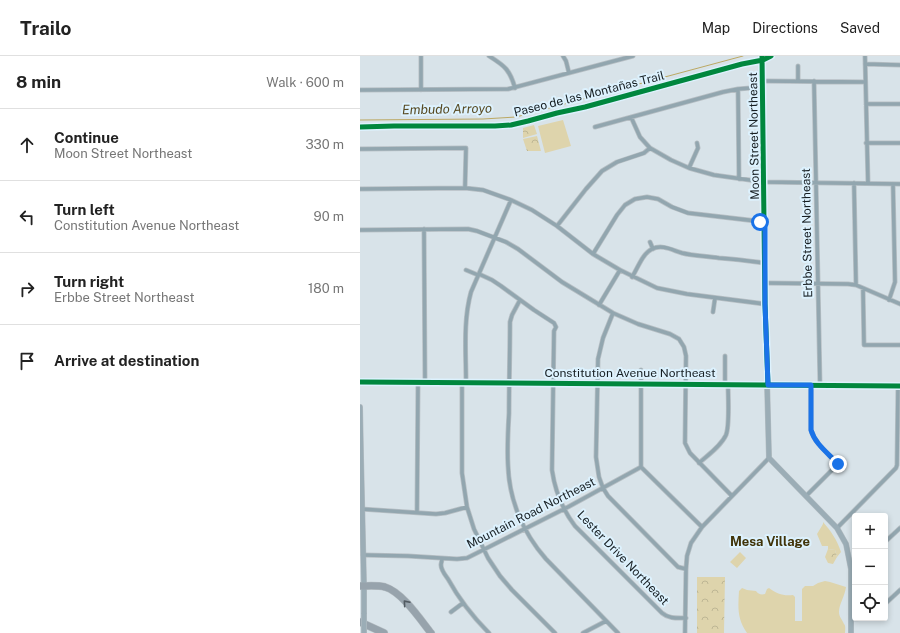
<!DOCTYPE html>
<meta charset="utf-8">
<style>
:root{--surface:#fff;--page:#f2f2f2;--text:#222;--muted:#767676;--line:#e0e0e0}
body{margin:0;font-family:"Public Sans",sans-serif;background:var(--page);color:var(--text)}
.controls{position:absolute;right:12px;bottom:12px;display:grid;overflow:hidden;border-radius:4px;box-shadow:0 2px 6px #0003}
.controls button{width:36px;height:36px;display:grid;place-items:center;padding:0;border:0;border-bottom:1px solid var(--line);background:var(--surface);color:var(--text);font:20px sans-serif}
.stop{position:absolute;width:12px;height:12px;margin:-9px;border:3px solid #1a73e8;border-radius:50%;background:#fff}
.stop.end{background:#1a73e8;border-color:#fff;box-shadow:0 1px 4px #0008}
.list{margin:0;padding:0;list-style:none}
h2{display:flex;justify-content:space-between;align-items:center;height:52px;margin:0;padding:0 16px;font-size:17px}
h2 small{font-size:13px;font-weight:400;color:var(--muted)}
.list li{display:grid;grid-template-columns:26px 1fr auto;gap:12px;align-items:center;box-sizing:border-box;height:72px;padding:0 16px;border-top:1px solid var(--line)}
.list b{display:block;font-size:15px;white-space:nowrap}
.list p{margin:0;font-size:13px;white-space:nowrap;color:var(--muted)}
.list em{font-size:13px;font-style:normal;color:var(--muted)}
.icon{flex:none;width:22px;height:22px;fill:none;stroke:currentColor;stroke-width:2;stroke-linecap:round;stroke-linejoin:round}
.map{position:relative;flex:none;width:540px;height:577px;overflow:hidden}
header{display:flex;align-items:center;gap:24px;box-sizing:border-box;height:56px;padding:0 20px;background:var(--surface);border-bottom:1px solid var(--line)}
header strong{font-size:19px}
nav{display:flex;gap:22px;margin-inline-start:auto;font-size:14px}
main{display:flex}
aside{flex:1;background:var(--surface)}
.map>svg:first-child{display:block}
.grass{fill:#ded4ac}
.park{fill:url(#park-crowns)}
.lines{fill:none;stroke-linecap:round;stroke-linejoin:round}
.stream{stroke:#bba863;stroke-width:1}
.street-casing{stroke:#b7bfc4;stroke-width:5}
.secondary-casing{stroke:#b7bfc4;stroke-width:6}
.highway-casing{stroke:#b7bfc4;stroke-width:8}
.street{stroke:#92a6af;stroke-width:3.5}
.secondary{stroke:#9badb6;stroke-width:5}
.highway{stroke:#97a3ac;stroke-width:7}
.secondary-bridge-casing{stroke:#b7bfc4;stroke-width:6;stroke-linecap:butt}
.secondary-bridge{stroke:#9badb6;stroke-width:5}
.cycleway-casing{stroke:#ddf2fe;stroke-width:8}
.cycleway{stroke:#00873e;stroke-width:5}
.oneway{stroke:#515a61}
.route{stroke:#1a73e8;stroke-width:5}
.labels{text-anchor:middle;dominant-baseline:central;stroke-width:4;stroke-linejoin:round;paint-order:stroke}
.street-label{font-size:12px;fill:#171f23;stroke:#ddf2fe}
.water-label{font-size:13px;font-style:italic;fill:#584a22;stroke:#ddf2fe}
.neighbourhood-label{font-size:13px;font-weight:bold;fill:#403308;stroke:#ddf2fe}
</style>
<header>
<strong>Trailo</strong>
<nav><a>Map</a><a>Directions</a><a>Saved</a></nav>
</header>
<main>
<aside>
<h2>8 min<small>Walk · 600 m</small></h2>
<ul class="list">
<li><svg class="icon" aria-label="ahead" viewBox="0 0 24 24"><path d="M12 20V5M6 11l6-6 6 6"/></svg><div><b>Continue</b><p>Moon Street Northeast</p></div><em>330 m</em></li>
<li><svg class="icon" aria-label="left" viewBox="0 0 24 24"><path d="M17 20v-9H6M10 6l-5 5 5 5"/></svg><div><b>Turn left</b><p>Constitution Avenue Northeast</p></div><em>90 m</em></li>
<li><svg class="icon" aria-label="right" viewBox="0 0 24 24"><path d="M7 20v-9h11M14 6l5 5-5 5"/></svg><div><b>Turn right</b><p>Erbbe Street Northeast</p></div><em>180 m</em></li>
<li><svg class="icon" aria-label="arrive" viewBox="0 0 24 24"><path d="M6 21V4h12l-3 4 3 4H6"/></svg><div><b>Arrive at destination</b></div></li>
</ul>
</aside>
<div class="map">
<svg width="540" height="577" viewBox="0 0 540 577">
<defs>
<pattern id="park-crowns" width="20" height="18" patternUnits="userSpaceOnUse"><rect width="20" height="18" fill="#ded4ac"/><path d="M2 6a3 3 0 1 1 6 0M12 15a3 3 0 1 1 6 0" fill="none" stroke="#beb694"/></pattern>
</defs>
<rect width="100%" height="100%" fill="#d8e3e9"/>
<path class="grass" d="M 203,64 L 211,90 L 185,97 L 178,70 Z
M 463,466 C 471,475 477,484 481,496 L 477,501 L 475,494 L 468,493 L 468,490 L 462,490 L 457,478 L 463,468 Z
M 380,496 L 386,502 L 377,512 L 370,506 Z
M 465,525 L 470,526 L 486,531 C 485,540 479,548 479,556 C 479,561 482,563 484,568 C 486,570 485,574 485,577 L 387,577 C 377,563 378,551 379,535 L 382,532 L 387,534 L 396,535 C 398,538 401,539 405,538 L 407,533 L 409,532 C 417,538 423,540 433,539 L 435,541 L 435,565 L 442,565 L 442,533 L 445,530 L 453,530 L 458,527 Z"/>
<path class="park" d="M 174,69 L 177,78 L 163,82 L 163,72 Z
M 177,80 L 181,95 L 167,95 L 163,83 Z
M 468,493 L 475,494 L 477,501 L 473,508 L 468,507 L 465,501 Z
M 337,521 L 365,521 L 364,577 L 337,577 Z"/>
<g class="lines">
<path class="stream" d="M 0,64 L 123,63 L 156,61 L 383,0"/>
<defs>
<path id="street" d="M 61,0 L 61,34
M 129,0 C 145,10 150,14 155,32
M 203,0 L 206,5 L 209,17
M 505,0 L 508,127
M 505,8 L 540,9
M 403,25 L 505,26
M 438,25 L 438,10
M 454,25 L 460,329
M 378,33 L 379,123
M 0,34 L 148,33 L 273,0
M 506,48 L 540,48
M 271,61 L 280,81 L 290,92 L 311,104 L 329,112 L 354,119 L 404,126 L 540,128
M 235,71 L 363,36 L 378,33 L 403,31
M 506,87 L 540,87
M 0,93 L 106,92 L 105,132
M 329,112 L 338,92 L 337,87
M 494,127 L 496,229
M 0,133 L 105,132 L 123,134 L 151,144 L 172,154 L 197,170 L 233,198 L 260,214 L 297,232 L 327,238 L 405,248
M 197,170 L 226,133 L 242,115 L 257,106 L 284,97 L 290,92
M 64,173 L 65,326
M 0,174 L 108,173 L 117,175 L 146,186 L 158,193 L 202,226 L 253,257 L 278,268 L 310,278 L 319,283 L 324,291 L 326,300 L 325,387 L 330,397 L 372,440
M 290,186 L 293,193
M 233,198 L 257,159 L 265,149 L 275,143 L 287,141 L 298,143 L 312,151 L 328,157 L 405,166
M 106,214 L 118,219
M 119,218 L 132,224 L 141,230 L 174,254 L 194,267 L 196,271 L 194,275 L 192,414 C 195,435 202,453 215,470 L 302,557 C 309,563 317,562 326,562
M 272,221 C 278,212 282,198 292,193 C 302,188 312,194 322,197 C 334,200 347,200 359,202 C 374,203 390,205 405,207
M 406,227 L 488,228 L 496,229 L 540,248
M 503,232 L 504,289 L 540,289
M 160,244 L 152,259 L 150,266 C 150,296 149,327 149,357 C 148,374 147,392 148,409 C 149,444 163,477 186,503 L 258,577
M 529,244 L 535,226 L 533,128
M 239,249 L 260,214
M 353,256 L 355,242
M 253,257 L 243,282 L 238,303 L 236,401 L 239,421 L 243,432 L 248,440 L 318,511 L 326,513
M 281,314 L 281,411 L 342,471
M 102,326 L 102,417 L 107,451 L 114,473 L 128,502 L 140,520 L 152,534 L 195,577
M 106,326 C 106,296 103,265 111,236 L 151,144
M 365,328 L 365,300
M 339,407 C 348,399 361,390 366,379 C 370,369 368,340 368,328
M 446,440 L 478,408 C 468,397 455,388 451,374 L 451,329
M 1,453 L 76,458 L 85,457 L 107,451
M 57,457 L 58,326
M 477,472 L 536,412 L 537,409 L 538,330
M 525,486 L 540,472
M 3,499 L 48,500 L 97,503 L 107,502 L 117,497 L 208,451 L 281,411
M 82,503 C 82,505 81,507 81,509 C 81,514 85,519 88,523 C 99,543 113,561 129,577
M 525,548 L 540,534
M 91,556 L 103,547
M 491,563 L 510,562
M 223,577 L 246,565
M 325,577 L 326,513 L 327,500 L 331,487 L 342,471 L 409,402"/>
<path id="secondary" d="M 402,0 L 405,248 L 409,402 L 477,472 L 486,488 L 491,513 L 491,577
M 0,326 L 540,330
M 0,351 L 1,402 L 4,530 L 4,558"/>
<path id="highway" d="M 0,530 C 8,530 17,529 25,531 C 42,536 60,563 71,577
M 0,566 L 24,577"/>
</defs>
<use href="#street" class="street-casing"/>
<use href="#secondary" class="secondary-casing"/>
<use href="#highway" class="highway-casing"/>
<use href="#street" class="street"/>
<use href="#secondary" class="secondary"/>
<use href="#highway" class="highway"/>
<defs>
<path id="secondary-bridge" d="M 4,558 L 4,577"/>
</defs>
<use href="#secondary-bridge" class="secondary-bridge-casing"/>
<use href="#secondary-bridge" class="secondary-bridge"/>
<defs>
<path id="cycleway" d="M 402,0 L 405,248 L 408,329
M 0,71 L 34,70 L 135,70 L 151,69 L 168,65 L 197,57 L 225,51 L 382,8 L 403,4 L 411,0
M 0,326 L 540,330"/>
</defs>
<use href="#cycleway" class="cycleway-casing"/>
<use href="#cycleway" class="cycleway"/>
</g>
<defs><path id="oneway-chevron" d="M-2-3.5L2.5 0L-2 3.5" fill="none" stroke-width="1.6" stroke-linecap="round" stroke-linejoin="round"/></defs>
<use class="oneway" href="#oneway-chevron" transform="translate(46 547) rotate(-131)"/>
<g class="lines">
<path class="route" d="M 400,166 L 405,166 L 405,248 L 408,329 L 451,329 L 451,374 C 455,388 468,397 478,408"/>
</g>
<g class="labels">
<g class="street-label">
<text transform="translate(229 38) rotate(-14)">Paseo de las Montañas Trail</text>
<text transform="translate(394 80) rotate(-91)">Moon Street Northeast</text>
<text transform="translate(447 177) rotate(-91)">Erbbe Street Northeast</text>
<text x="270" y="317">Constitution Avenue Northeast</text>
<text transform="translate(171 457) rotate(-27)">Mountain Road Northeast</text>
<text transform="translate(263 502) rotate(46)">Lester Drive Northeast</text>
</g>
<g class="water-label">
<text transform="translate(87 53) rotate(-1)">Embudo Arroyo</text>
</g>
<g class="neighbourhood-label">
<text x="410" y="485">Mesa Village</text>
</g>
</g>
</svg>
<div class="controls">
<button>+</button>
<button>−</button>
<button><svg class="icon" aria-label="locate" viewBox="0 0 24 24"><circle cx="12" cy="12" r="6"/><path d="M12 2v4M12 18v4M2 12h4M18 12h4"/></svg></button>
</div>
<div class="stop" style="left:400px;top:166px"></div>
<div class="stop end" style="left:478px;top:408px"></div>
</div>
</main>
